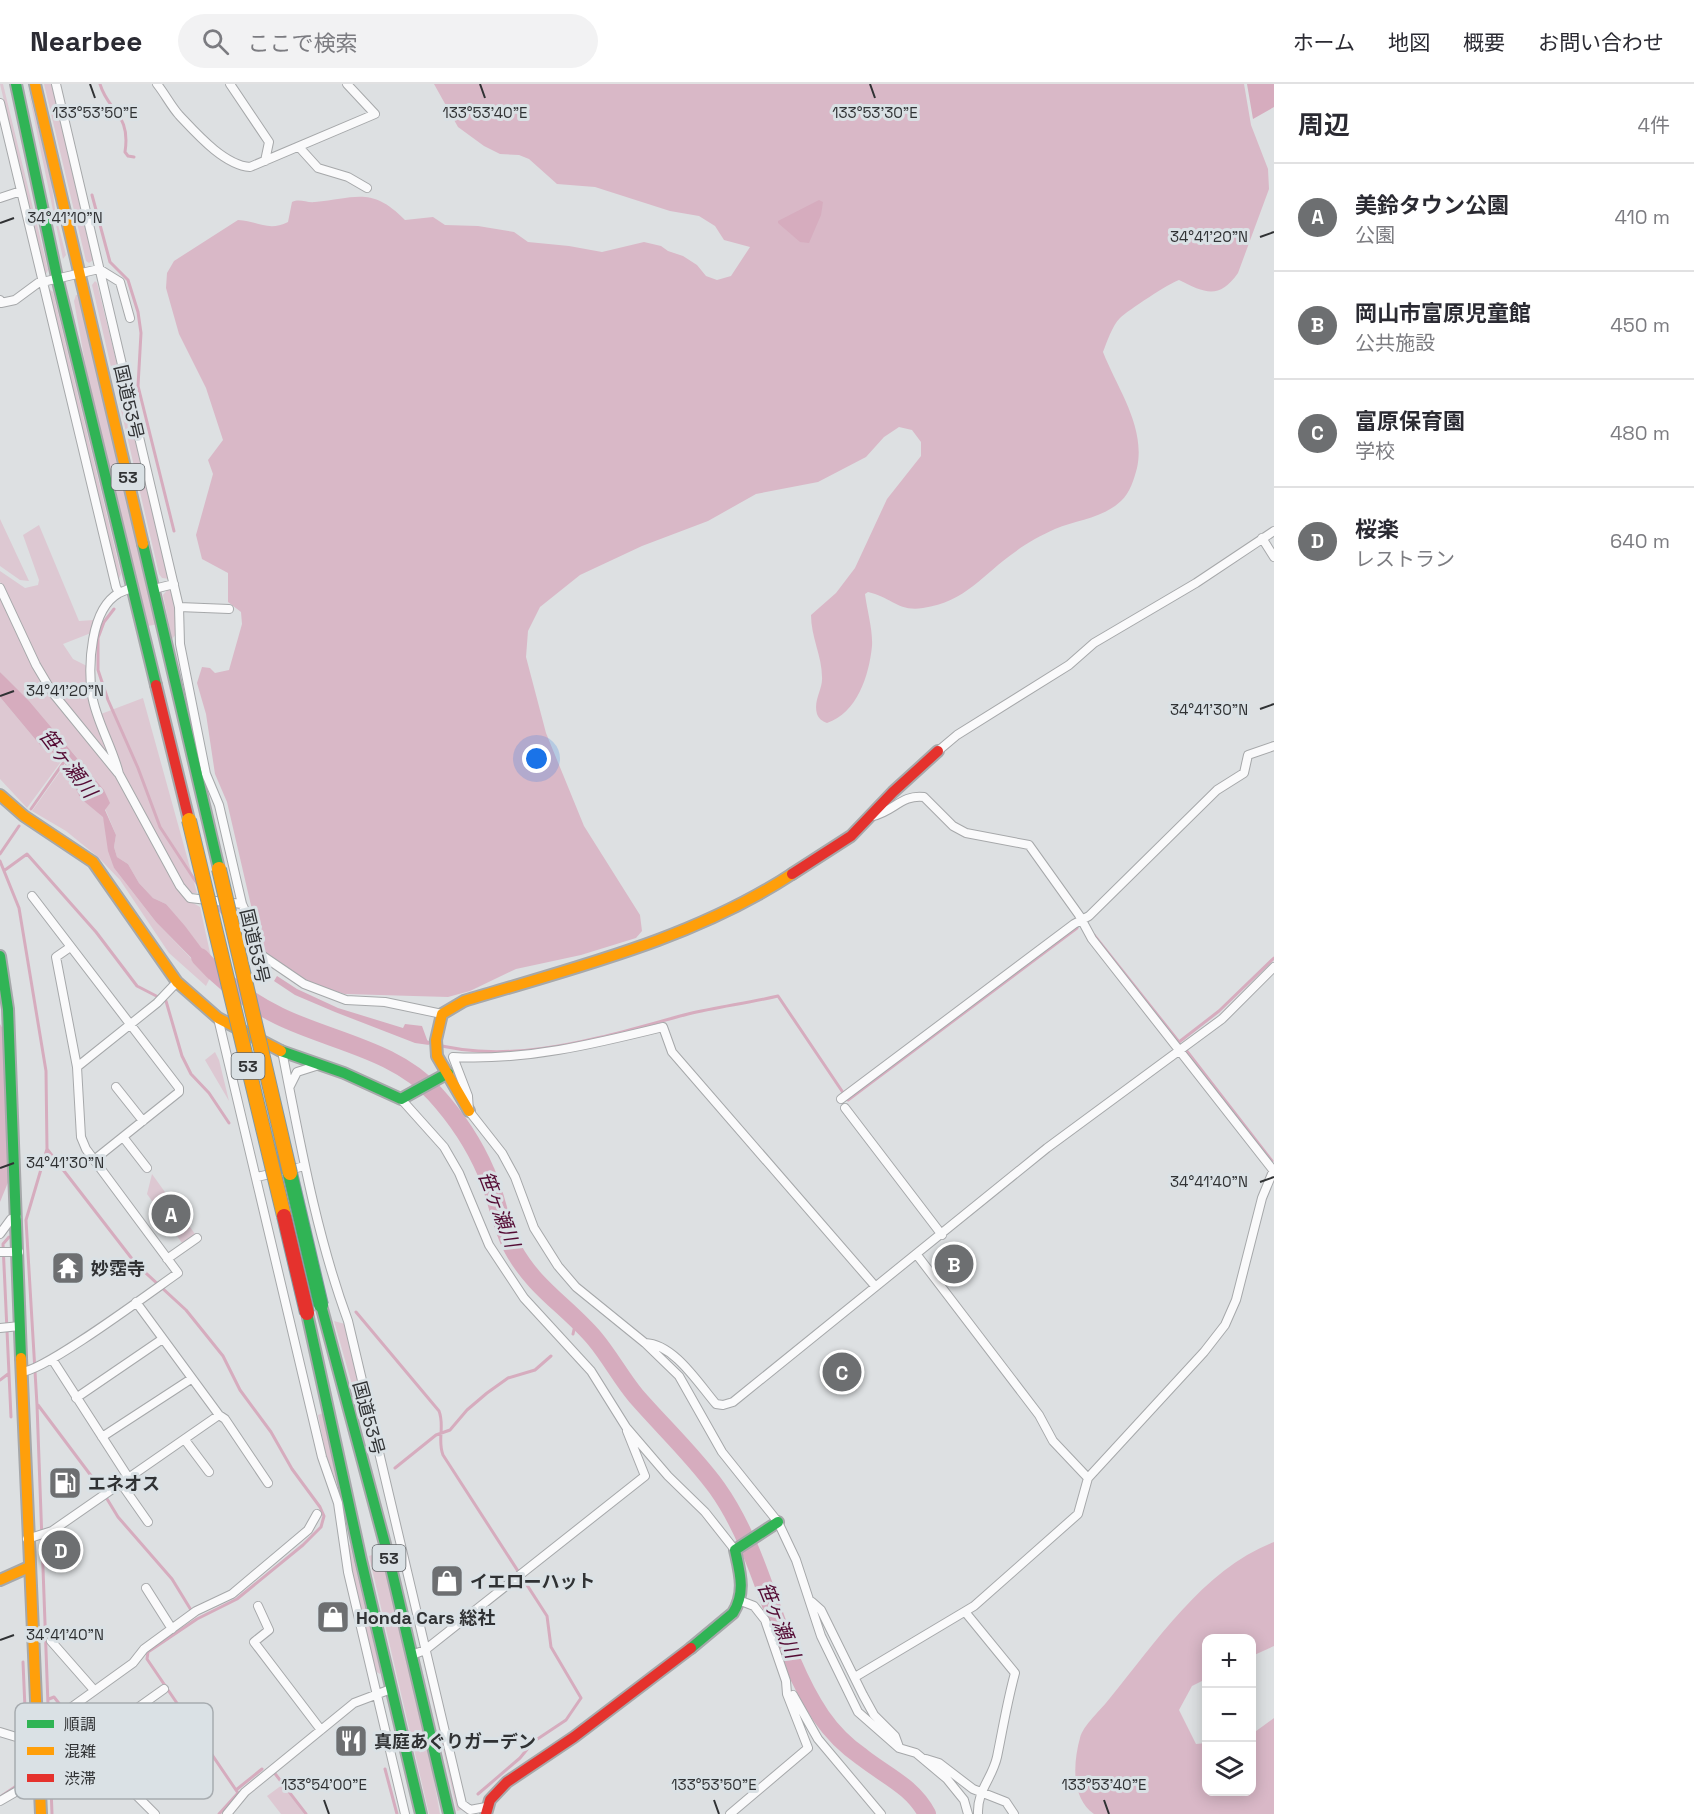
<!DOCTYPE html>
<html lang="ja">
<meta charset="utf-8">
<style>
:root{--surface:#fff;--page:#f2f2f3;--text:#2b2b33;--muted:#7c7c81;--line:#e1e1e2;--accent:#6d6f71}
body{margin:0;font-family:"Space Grotesk","Noto Sans JP",sans-serif;background:var(--page);color:var(--text)}
.controls{position:absolute;right:18px;bottom:18px;display:grid;overflow:hidden;border-radius:12px;box-shadow:0 3px 15px #0003}
.controls button{width:54px;height:54px;display:grid;place-items:center;padding:0;border:0;border-bottom:2px solid var(--line);background:var(--surface);color:var(--text);font:30px sans-serif}
.you{position:absolute;left:537px;top:675px;width:21px;height:21px;margin:-15px;border:4px solid #fff;border-radius:50%;background:#1a73e8;box-shadow:0 0 0 9px #1a73e833}
.badge{display:grid;place-items:center;width:39px;height:39px;border-radius:50%;background:var(--accent);color:#fff;font-size:20px;font-weight:700}
.pin{position:absolute;translate:-50% -50%;border:3px solid #fff;box-shadow:0 2px 6px #0006}
.list{margin:0;padding:0;list-style:none}
h2{display:flex;justify-content:space-between;align-items:center;height:78px;margin:0;padding:0 24px;font-size:26px}
h2 small{font-size:20px;font-weight:400;color:var(--muted)}
.list li{display:grid;grid-template-columns:39px 1fr auto;gap:18px;align-items:center;box-sizing:border-box;height:108px;padding:0 24px;border-top:2px solid var(--line)}
.list b{display:block;font-size:22px;white-space:nowrap}
.list p{margin:0;font-size:20px;white-space:nowrap;color:var(--muted)}
.list em{font-size:20px;font-style:normal;color:var(--muted)}
.icon{flex:none;width:33px;height:33px;fill:none;stroke:currentColor;stroke-width:2;stroke-linecap:round;stroke-linejoin:round}
.map{position:relative;flex:none;width:1274px;height:1730px;overflow:hidden}
header{display:flex;align-items:center;gap:36px;box-sizing:border-box;height:84px;padding:0 30px;background:var(--surface);border-bottom:2px solid var(--line)}
header strong{font-size:28px}
nav{display:flex;gap:33px;margin-inline-start:auto;font-size:21px}
.search{width:420px;height:54px;background:var(--page);display:flex;align-items:center;gap:15px;box-sizing:border-box;padding:0 21px;border-radius:33px;color:var(--muted);font-size:22px}
main{display:flex}
aside{flex:1;background:var(--surface)}
.map>svg:first-child{display:block}
.green{fill:#ddc8d2}
.forest{fill:#d9b8c7}
.water{fill:#d6acbe}
.lines{fill:none;stroke-linecap:round;stroke-linejoin:round}
.stream{stroke:#d6acbe;stroke-width:3}
.river{stroke:#d6acbe;stroke-width:18}
.street-casing{stroke:#a6a8aa;stroke-width:10}
.fast-casing{stroke:#a6a8aa;stroke-width:14}
.slow-casing{stroke:#a6a8aa;stroke-width:14}
.jam-casing{stroke:#a6a8aa;stroke-width:14}
.street{stroke:#fafafb;stroke-width:8}
.fast{stroke:#30b455;stroke-width:10}
.slow{stroke:#ff9f0a;stroke-width:10}
.jam{stroke:#e5322d;stroke-width:10}
.fast-bridge-casing{stroke:#8499a1;stroke-width:16;stroke-linecap:butt}
.slow-bridge-casing{stroke:#8499a1;stroke-width:16;stroke-linecap:butt}
.jam-bridge-casing{stroke:#8499a1;stroke-width:16;stroke-linecap:butt}
.fast-bridge{stroke:#30b455;stroke-width:14}
.slow-bridge{stroke:#ff9f0a;stroke-width:14}
.jam-bridge{stroke:#e5322d;stroke-width:14}
.ticks{fill:none;stroke:#303234;stroke-width:2}
.labels{text-anchor:middle;dominant-baseline:central;stroke-width:6;stroke-linejoin:round;paint-order:stroke}
.shield{fill:#dae1e5;stroke:#636669;stroke-width:1.5}
.shield-label{font-size:16px;font-weight:bold;fill:#303234}
.street-label{font-size:18px;fill:#303234;stroke:#dae1e5}
.poi-label{font-size:18px;font-weight:bold;fill:#303234;stroke:#dae1e5;text-anchor:start}
.water-label{font-size:20px;font-style:italic;fill:#540b34;stroke:#dae1e5}
.key{fill:#dae1e5;stroke:#a7acb0;stroke-width:1.5}
.key-label{font-size:16px;fill:#303234}
.ticks-label{font-size:15px;text-anchor:middle;fill:#303234;stroke:#dae1e5;stroke-width:6;stroke-linejoin:round;paint-order:stroke}
</style>
<header>
<strong>Nearbee</strong>
<div class="search"><svg class="icon" aria-label="search" viewBox="0 0 24 24"><circle cx="10" cy="10" r="6"/><path d="M15 15l6 6"/></svg>ここで検索</div>
<nav><a>ホーム</a><a>地図</a><a>概要</a><a>お問い合わせ</a></nav>
</header>
<main>
<div class="map">
<svg width="1274" height="1730" viewBox="0 0 1274 1730">
<rect width="100%" height="100%" fill="#dde0e2"/>
<path class="green" d="M 0,0 L 3,0 L 48,186 L 45,192 Z
M 27,0 L 51,94 L 56,133 L 66,171 L 63,175 Z
M 44,0 L 52,0 L 94,175 L 89,179 L 86,177 Z
M 95,197 L 97,199 L 170,495 L 162,494 L 159,490 L 92,201 Z
M 47,203 L 53,208 L 121,490 L 118,497 Z
M 76,211 L 78,211 L 158,540 L 148,542 L 88,295 L 74,217 Z
M 0,435 L 29,497 L 20,496 L 0,482 Z
M 39,441 L 79,537 L 94,536 L 91,549 L 63,560 L 73,575 L 87,582 L 110,670 L 106,673 L 55,606 L 38,579 L 0,498 L 0,487 L 25,504 L 38,501 L 39,496 L 23,451 Z
M 168,505 L 172,508 L 177,549 L 172,555 L 163,511 Z
M 0,510 L 50,609 L 116,692 L 177,804 L 188,816 L 200,823 L 212,878 L 166,820 L 153,814 L 139,799 L 128,780 L 117,773 L 114,763 L 116,751 L 90,688 L 0,588 Z
M 0,613 L 40,661 L 63,675 L 27,724 L 0,695 Z
M 143,614 L 197,809 L 191,809 L 182,799 L 122,690 L 101,630 Z
M 66,679 L 80,714 L 103,732 L 114,784 L 156,838 L 210,894 L 206,902 L 169,869 L 120,796 L 98,773 L 66,747 L 32,727 Z
M 215,968 L 219,976 L 229,1017 L 205,976 Z
M 152,1090 L 195,1150 L 182,1159 L 147,1110 Z
M 334,1237 L 345,1240 L 372,1357 L 369,1361 Z
M 323,1329 L 343,1416 L 326,1371 L 318,1331 Z
M 350,1461 L 380,1586 L 380,1590 L 375,1587 L 346,1462 Z
M 382,1468 L 428,1662 L 440,1730 L 429,1730 L 369,1472 Z
M 424,1573 L 461,1726 L 457,1727 L 423,1576 Z
M 282,1701 L 304,1730 L 281,1730 L 267,1712 Z"/>
<path class="forest" d="M 434,0 L 1244,0 L 1251,41 L 1268,85 L 1269,105 L 1238,189 C 1219,216 1205,209 1179,196 C 1171,198 1127,227 1120,234 C 1112,242 1107,258 1103,268 C 1117,304 1146,343 1137,384 C 1134,395 1130,409 1121,417 C 1103,434 1077,436 1055,445 C 1042,451 1026,459 1015,468 C 983,490 966,518 923,524 C 898,528 891,513 868,508 L 865,510 C 867,526 873,546 872,562 C 869,592 857,629 827,639 C 822,637 819,635 817,630 C 813,616 823,605 822,593 C 822,572 811,553 811,531 L 836,509 L 855,484 L 887,415 L 921,372 L 921,358 L 912,346 L 899,343 L 884,353 L 866,373 L 818,398 L 756,410 L 708,437 L 642,462 L 580,491 L 540,523 L 528,547 L 526,573 L 546,649 L 584,742 L 640,831 L 642,847 L 636,854 L 581,871 L 516,885 L 470,907 L 448,913 L 345,910 L 306,898 L 266,873 L 259,856 L 227,718 L 215,690 L 206,630 L 197,599 L 202,583 L 210,584 L 215,589 L 229,586 L 242,540 L 241,528 L 228,518 L 228,489 L 202,475 L 196,451 L 213,390 L 208,376 L 223,356 L 206,304 L 179,250 L 166,204 L 167,189 L 174,177 L 238,136 C 258,137 268,148 288,138 L 292,118 C 300,114 306,119 315,118 C 356,114 372,102 405,136 L 433,133 L 445,141 L 478,142 L 514,148 L 528,158 L 569,162 L 602,168 L 644,158 L 661,162 L 668,167 L 683,172 L 697,181 L 706,192 L 717,196 L 731,192 L 750,163 L 724,156 L 715,142 L 699,132 L 670,127 L 595,103 L 557,100 L 529,75 L 519,71 L 500,70 L 484,62 L 458,43 Z
M 0,940 L 4,947 L 9,1096 L 0,1118 Z
M 1274,1458 L 1274,1562 L 1252,1572 L 1252,1554 L 1206,1554 L 1206,1595 L 1192,1602 L 1179,1626 L 1196,1660 L 1206,1659 L 1206,1708 L 1252,1708 L 1252,1650 L 1274,1634 L 1274,1730 L 1094,1730 C 1071,1714 1073,1679 1080,1654 C 1083,1641 1102,1625 1110,1614 C 1156,1558 1204,1485 1274,1458 Z"/>
<path class="water" d="M 1247,0 L 1274,0 L 1274,23 L 1253,35 Z
M 819,116 L 823,118 L 821,131 L 809,159 L 800,158 L 778,139 L 778,137 Z
M 0,588 L 29,617 L 104,706 L 110,719 L 105,726 L 116,751 L 114,763 L 117,773 L 128,780 L 139,799 L 153,814 L 166,820 L 185,842 L 212,878 L 218,901 L 156,838 L 114,784 L 108,767 L 103,733 L 80,714 L 63,675 L 40,661 L 0,613 Z
M 277,892 L 297,905 L 338,924 L 403,944 L 405,940 L 422,942 L 429,961 L 415,959 L 335,928 L 295,911 L 274,897 Z"/>
<g class="lines">
<path class="stream" d="M 100,0 C 108,28 131,29 125,68 L 128,72 L 134,73
M 92,111 L 110,178 L 128,196 L 138,228 L 141,249 L 138,302 L 174,447
M 114,525 L 104,538 L 98,554 L 98,586 L 108,616 L 138,684 L 160,743 L 198,801
M 31,725 L 66,675
M 0,770 L 19,742
M 0,777 L 19,824 L 46,987 L 47,1065 L 26,1136 L 37,1321 L 52,1730
M 5,786 L 27,770 L 96,848 L 137,902 L 166,917 L 182,972 L 191,990 L 209,1009 L 229,1039
M 215,820 L 224,831
M 1094,851 L 1179,958 L 1219,927 L 1274,874
M 427,958 C 513,984 604,952 688,930 C 717,923 748,919 778,912 L 848,1016 L 1077,844
M 1186,966 L 1272,1077
M 47,1065 L 136,1180 L 186,1226 L 223,1272 L 240,1306 L 271,1348 L 292,1385 L 320,1423 L 324,1432 L 321,1443 L 303,1461 L 237,1515 L 197,1535 L 148,1568 L 147,1575 L 238,1709 L 219,1730
M 9,1153 L 3,1160 L 11,1333
M 356,1228 L 439,1327 C 445,1342 437,1356 443,1371 L 547,1532 L 551,1563 L 581,1614 L 566,1636 L 533,1658 L 520,1674 L 478,1710
M 573,1250 L 576,1237
M 0,1296 L 8,1290
M 38,1321 L 101,1405 L 118,1433 L 172,1495 L 191,1526
M 395,1384 L 436,1351 L 450,1346 L 467,1326 L 487,1309 L 508,1294 L 535,1286 L 551,1272
M 49,1615 L 54,1613 L 65,1627
M 69,1632 L 89,1658
M 385,1685 L 397,1730
M 273,1687 L 306,1730
M 236,1706 L 262,1685
M 0,1713 L 28,1694 L 23,1578"/>
<path class="river" d="M 200,873 C 221,897 251,918 279,932 C 330,957 396,966 435,1010 C 455,1032 474,1060 486,1088 C 497,1112 500,1142 513,1165 C 534,1204 568,1223 595,1255 C 610,1273 621,1294 636,1312 C 663,1343 693,1371 717,1404 C 766,1473 774,1562 821,1632 C 832,1648 846,1662 862,1673 C 886,1692 912,1702 927,1730"/>
<defs>
<path id="street" d="M 56,0 L 179,523 L 180,560 L 206,690 L 219,721 L 242,820
M 157,0 C 165,10 171,22 179,31 C 197,50 224,81 250,83 L 375,30 L 347,0
M 230,0 L 269,58 L 265,77
M 0,19 L 116,503 L 119,509 L 131,504
M 299,63 L 318,84 L 348,93 L 367,104
M 0,114 L 21,107
M 0,216 L 1,219 L 15,216 L 38,199 L 99,185 L 120,198 L 130,234
M 1262,454 L 1274,473
M 0,504 L 36,581 L 52,608 L 118,689
M 154,505 L 174,500
M 119,509 C 90,525 88,582 92,611 C 96,637 113,664 119,690 L 180,802 L 190,814 L 242,820 L 251,840 L 257,868 L 304,900 L 346,916 L 385,918 L 442,930
M 179,523 L 229,525
M 938,667 L 957,651 L 1069,581 L 1094,559 L 1196,499 L 1274,447
M 873,732 C 893,728 902,710 924,713 L 953,742 L 966,749 L 1029,761 L 1079,831 L 1092,855 L 1273,1086
M 32,812 L 179,1004 L 179,1008 L 94,1076
M 69,864 L 56,873 L 77,983
M 218,934 L 322,1373 L 338,1419 L 348,1488 L 405,1730
M 282,967 C 300,1058 316,1150 348,1237 L 462,1720 L 470,1726 L 486,1723
M 290,1002 L 297,988 L 319,981
M 116,1003 L 143,1037
M 401,1015 L 444,1063 L 459,1089 L 489,1161 L 524,1214 L 591,1287 L 626,1343 L 668,1392 L 705,1428 L 735,1466
M 841,1015 L 1074,840 L 1089,832 L 1217,706 L 1244,689 L 1248,671 L 1274,662
M 845,1024 L 942,1151
M 123,1053 L 147,1084
M 257,1093 L 305,1082
M 0,1150 L 11,1135 L 17,1133
M 0,1168 L 19,1168
M 917,1171 L 1039,1331 L 1053,1357 L 1088,1394
M 167,1175 L 197,1154
M 875,1202 L 672,968 L 663,943 C 594,960 525,977 453,973 L 468,1012 L 469,1027 L 502,1069 L 515,1093 L 534,1144 L 558,1182 L 576,1203 L 645,1259 L 679,1292 L 722,1368 L 778,1438 L 796,1476 L 821,1552 L 858,1628 L 899,1664 L 916,1669 L 947,1695 L 964,1716 L 968,1730
M 136,1218 L 219,1331 L 225,1335 L 268,1399
M 0,1244 L 20,1242
M 645,1259 C 674,1260 698,1299 716,1320 L 723,1321 L 733,1318 L 1047,1064 L 1222,935 L 1274,883
M 52,1275 L 128,1393
M 21,1288 C 44,1288 152,1207 178,1189 L 86,1065 L 81,1053 L 77,983 L 157,919 L 177,898
M 76,1314 L 161,1256
M 102,1353 L 191,1295
M 185,1356 L 209,1388
M 120,1398 L 148,1438
M 27,1455 L 52,1447 L 219,1331
M 146,1504 L 172,1545
M 812,1518 L 821,1526 L 863,1611 L 874,1631 L 895,1652 L 899,1663
M 258,1522 L 269,1546 L 254,1558 L 321,1646
M 966,1529 L 1015,1589 C 1007,1618 1003,1644 997,1673 C 992,1695 977,1706 978,1730
M 51,1557 L 94,1606
M 412,1571 L 425,1566 L 645,1392 L 627,1347
M 855,1593 L 974,1522 L 1078,1430 L 1088,1394 L 1204,1268 L 1225,1241 L 1236,1216 L 1262,1114 L 1274,1085
M 793,1611 L 818,1655 L 881,1730
M 62,1629 L 86,1661 L 155,1730
M 36,1639 L 51,1638 L 133,1579 L 144,1565 L 196,1527 L 232,1510 L 308,1446 L 317,1430
M 0,1648 L 36,1659
M 926,1675 L 939,1679 L 973,1705 L 1006,1718 L 1014,1730
M 116,1690 L 163,1654
M 39,1704 L 56,1702 L 87,1660 L 164,1605
M 0,1717 L 38,1695
M 227,1730 L 245,1708 L 354,1619 L 391,1605
M 730,1730 L 808,1664 L 787,1610 L 786,1597 L 765,1536 L 754,1522 L 741,1517"/>
<path id="fast" d="M 16,0 L 57,193 L 156,601
M 143,460 L 219,785
M 0,872 L 8,925 L 21,1274
M 281,967 L 344,989 L 401,1015 L 448,989
M 321,1221 L 389,1475 L 449,1730
M 307,1229 L 361,1476 L 421,1730
M 691,1564 L 733,1529 C 746,1508 740,1489 735,1466 L 778,1438"/>
<path id="slow" d="M 35,0 L 143,460
M 0,711 L 24,732 L 93,778 L 177,898 L 218,934 L 281,967
M 469,1027 L 437,972 L 436,956 L 442,930 L 464,917 C 576,883 693,855 792,790
M 21,1274 L 41,1730
M 0,1496 L 29,1483"/>
<path id="jam" d="M 156,601 L 189,736
M 792,790 L 851,752 L 893,708 L 938,667
M 486,1730 L 490,1716 L 507,1698 L 574,1653 L 691,1564"/>
</defs>
<use href="#street" class="street-casing"/>
<use href="#fast" class="fast-casing"/>
<use href="#slow" class="slow-casing"/>
<use href="#jam" class="jam-casing"/>
<use href="#street" class="street"/>
<use href="#fast" class="fast"/>
<use href="#slow" class="slow"/>
<use href="#jam" class="jam"/>
<defs>
<path id="fast-bridge" d="M 290,1089 L 321,1221"/>
<path id="slow-bridge" d="M 189,736 L 284,1132
M 219,785 L 290,1089"/>
<path id="jam-bridge" d="M 284,1132 L 307,1229"/>
</defs>
<use href="#fast-bridge" class="fast-bridge-casing"/>
<use href="#slow-bridge" class="slow-bridge-casing"/>
<use href="#jam-bridge" class="jam-bridge-casing"/>
<use href="#fast-bridge" class="fast-bridge"/>
<use href="#slow-bridge" class="slow-bridge"/>
<use href="#jam-bridge" class="jam-bridge"/>
</g>
<path class="ticks" d="M 90,0 L 95,14M 480,0 L 485,14M 870,0 L 875,14M 0,139 L 14,134M 1260,153 L 1274,148M 0,612 L 14,607M 1260,625 L 1274,620M 0,1084 L 14,1079M 1260,1098 L 1274,1093M 0,1556 L 14,1551M 324,1716 L 329,1730M 714,1716 L 719,1730M 1104,1716 L 1109,1730"/>
<defs>
<symbol id="temple-square" viewBox="-11 -11 22 22"><rect x="-9" y="-9" width="18" height="18" rx="4" fill="#6d6f71" stroke="#dae1e5"/><path d="M0-6L5-2H3V0L6.5 2.5H4V6H1.5V3h-3V6H-4V2.5H-6.5L-3 0V-2H-5Z" fill="#fff"/></symbol>
<symbol id="fuel-square" viewBox="-11 -11 22 22"><rect x="-9" y="-9" width="18" height="18" rx="4" fill="#6d6f71" stroke="#dae1e5"/><path d="M-5.5-6h7V0h2V4h1.3V-2.5L3-4.5l.8-.8L6-3V5H2.5V1h-1V6h-7ZM-4.2-4.7v3.2H.2V-4.7Z" fill="#fff"/></symbol>
<symbol id="shop-square" viewBox="-11 -11 22 22"><rect x="-9" y="-9" width="18" height="18" rx="4" fill="#6d6f71" stroke="#dae1e5"/><path d="M-5-2.5h2.3a2.7 3.5 0 0 1 5.4 0H5L5.5 6h-11ZM-1.5-2.5h3a1.5 2.3 0 0 0-3 0Z" fill="#fff"/></symbol>
<symbol id="restaurant-square" viewBox="-11 -11 22 22"><rect x="-9" y="-9" width="18" height="18" rx="4" fill="#6d6f71" stroke="#dae1e5"/><path d="M-5-6h1v4h1v-4h1v4h1v-4h1v5L-1.5 .5V6h-2V.5L-5-1ZM5-6V6H3V1.5H1.5Q1.5-4 5-6Z" fill="#fff"/></symbol>
</defs>
<g fill-rule="evenodd">
<use href="#temple-square" x="49" y="1165" width="38" height="38"/>
<use href="#fuel-square" x="46" y="1380" width="38" height="38"/>
<use href="#shop-square" x="428" y="1478" width="38" height="38"/>
<use href="#shop-square" x="314" y="1514" width="38" height="38"/>
<use href="#restaurant-square" x="332" y="1638" width="38" height="38"/>
</g>
<g class="labels">
<g class="shield">
<rect x="111.5" y="380" width="33" height="26" rx="4.5"/>
<rect x="231.5" y="969" width="33" height="26" rx="4.5"/>
<rect x="372.5" y="1461" width="33" height="26" rx="4.5"/>
</g>
<g class="shield-label">
<text x="128" y="393">53</text>
<text x="248" y="982">53</text>
<text x="389" y="1474">53</text>
</g>
<g class="street-label">
<text transform="translate(129 318) rotate(77)">国道53号</text>
<text transform="translate(255 862) rotate(77)">国道53号</text>
<text transform="translate(369 1334) rotate(75)">国道53号</text>
</g>
<g class="poi-label">
<text x="91" y="1184">妙霑寺</text>
<text x="88" y="1399">エネオス</text>
<text x="470" y="1497">イエローハット</text>
<text x="356" y="1533">Honda Cars 総社</text>
<text x="374" y="1657">真庭あぐりガーデン</text>
</g>
<g class="water-label">
<text transform="translate(68 679) rotate(53)">笹ヶ瀬川</text>
<text transform="translate(499 1125) rotate(69)">笹ヶ瀬川</text>
<text transform="translate(779 1536) rotate(68)">笹ヶ瀬川</text>
</g>
</g>
<rect x="15" y="1619" width="198" height="96" rx="9" class="key"/>
<rect x="27" y="1636" width="27" height="8" fill="#30b455"/>
<rect x="27" y="1663" width="27" height="8" fill="#ff9f0a"/>
<rect x="27" y="1690" width="27" height="8" fill="#e5322d"/>
<g class="key-label">
<text x="64" y="1646">順調</text>
<text x="64" y="1673">混雑</text>
<text x="64" y="1700">渋滞</text>
</g>
<g class="ticks-label">
<text x="95" y="34">133°53'50"E</text>
<text x="485" y="34">133°53'40"E</text>
<text x="875" y="34">133°53'30"E</text>
<text x="65" y="139">34°41'10"N</text>
<text x="1209" y="158">34°41'20"N</text>
<text x="65" y="612">34°41'20"N</text>
<text x="1209" y="631">34°41'30"N</text>
<text x="65" y="1084">34°41'30"N</text>
<text x="1209" y="1103">34°41'40"N</text>
<text x="65" y="1556">34°41'40"N</text>
<text x="324" y="1706">133°54'00"E</text>
<text x="714" y="1706">133°53'50"E</text>
<text x="1104" y="1706">133°53'40"E</text>
</g>
</svg>
<div class="controls">
<button>+</button>
<button>−</button>
<button><svg class="icon" aria-label="layers" viewBox="0 0 24 24"><path d="M12 4l9 5-9 5-9-5zM3 14l9 5 9-5"/></svg></button>
</div>
<div class="you"></div>
<div class="pin badge" style="left:171px;top:1130px">A</div>
<div class="pin badge" style="left:954px;top:1180px">B</div>
<div class="pin badge" style="left:842px;top:1288px">C</div>
<div class="pin badge" style="left:61px;top:1466px">D</div>
</div>
<aside>
<h2>周辺<small>4件</small></h2>
<ul class="list">
<li><span class="badge">A</span><div><b>美鈴タウン公園</b><p>公園</p></div><em>410 m</em></li>
<li><span class="badge">B</span><div><b>岡山市富原児童館</b><p>公共施設</p></div><em>450 m</em></li>
<li><span class="badge">C</span><div><b>富原保育園</b><p>学校</p></div><em>480 m</em></li>
<li><span class="badge">D</span><div><b>桜楽</b><p>レストラン</p></div><em>640 m</em></li>
</ul>
</aside>
</main>
